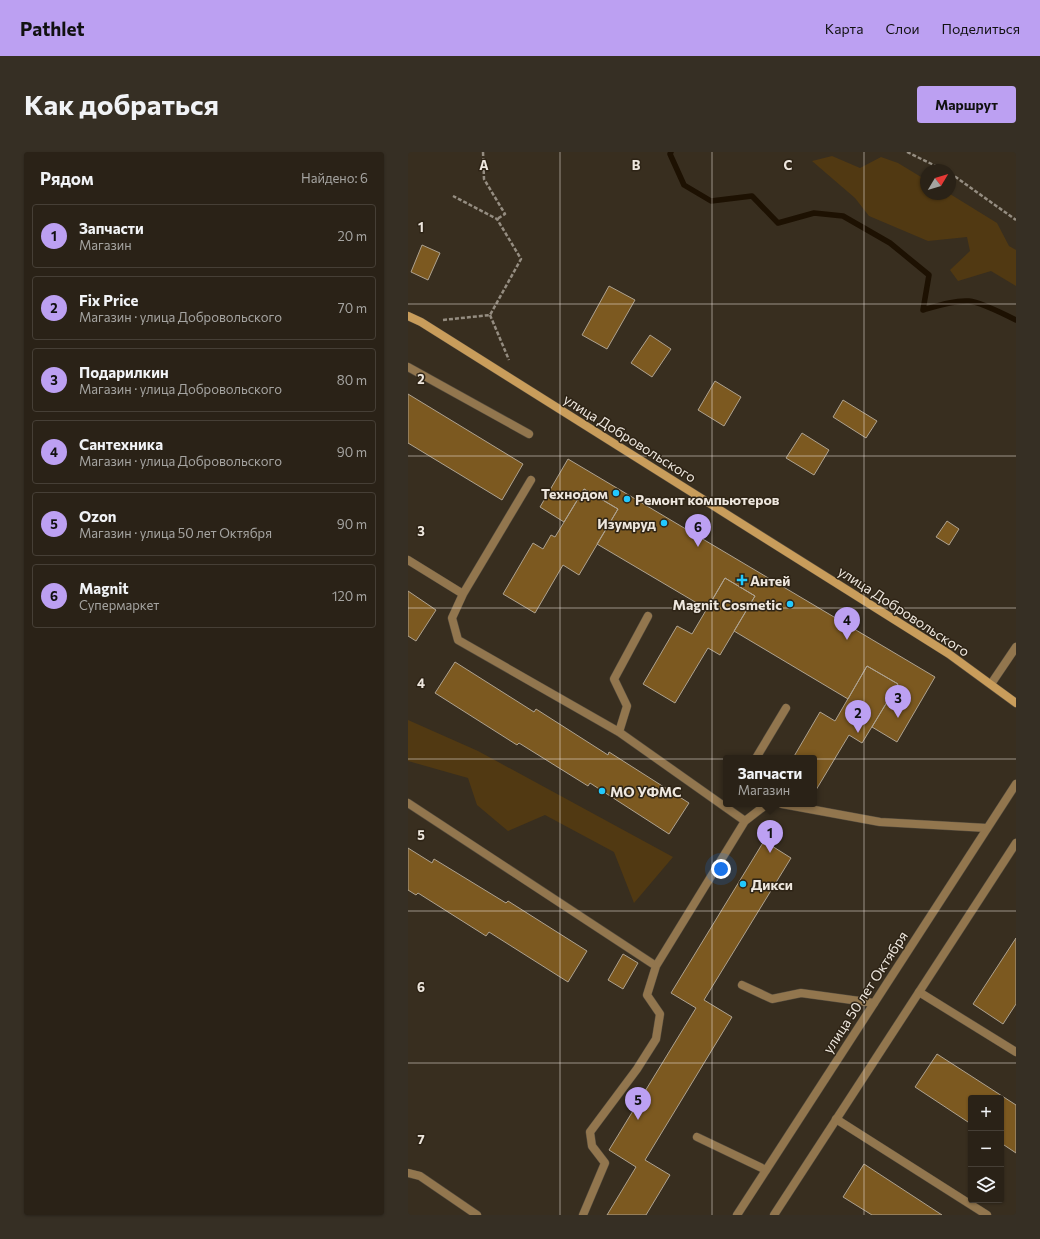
<!DOCTYPE html>
<html lang="ru">
<meta charset="utf-8">
<style>
:root{--surface:#2a2217;--page:#362f24;--text:#f1f3f6;--muted:#a5a4a1;--line:#463f36;--accent:#bca0f2}
body{margin:0;font-family:Commissioner,sans-serif;background:var(--page);color:var(--text)}
.controls{position:absolute;right:12px;bottom:12px;display:grid;overflow:hidden;border-radius:4px;box-shadow:0 1px 3px #0004}
.controls button{width:36px;height:36px;display:grid;place-items:center;padding:0;border:0;border-bottom:1px solid var(--line);background:var(--surface);color:var(--text);font:20px sans-serif}
.compass{position:absolute;left:512px;top:12px;width:36px;height:36px;border-radius:50%;background:var(--surface);box-shadow:0 1px 3px #0004;rotate:52deg}
.you{position:absolute;left:313px;top:717px;width:14px;height:14px;margin:-10px;border:3px solid #fff;border-radius:50%;background:#1a73e8;box-shadow:0 0 0 6px #1a73e833}
.badge{display:grid;place-items:center;width:26px;height:26px;border-radius:50%;background:var(--accent);color:#111;font-size:13px;font-weight:700}
.pin{position:absolute;translate:-50% -33px;filter:drop-shadow(0 1px 2px #0008)}
.pin::after{content:'';position:absolute;top:21px;width:14px;height:12px;background:inherit;clip-path:polygon(0 0,100% 0,50% 100%)}
.popup{position:absolute;left:315px;top:603px;width:94px;height:52px;box-sizing:border-box;display:grid;place-content:center;border-radius:4px;background:var(--surface);filter:drop-shadow(0 1px 3px #0005);font-size:13px;white-space:nowrap;color:var(--muted)}
.popup b{font-size:15px;color:var(--text)}
.popup::after{content:'';position:absolute;left:50%;top:100%;margin-left:-8px;border:8px solid transparent;border-top-color:var(--surface)}
.list{margin:0;padding:0;list-style:none}
h2{display:flex;justify-content:space-between;align-items:center;height:52px;margin:0;padding:0 16px;font-size:17px}
h2 small{font-size:13px;font-weight:400;color:var(--muted)}
.list li{display:grid;grid-template-columns:26px 1fr auto;gap:12px;align-items:center;box-sizing:border-box;height:64px;margin:0 8px 8px;padding:0 8px;border:1px solid var(--line);border-radius:4px}
.list b{display:block;font-size:15px;white-space:nowrap}
.list p{margin:0;font-size:13px;white-space:nowrap;color:var(--muted)}
.list em{font-size:13px;font-style:normal;color:var(--muted)}
.icon{flex:none;width:22px;height:22px;fill:none;stroke:currentColor;stroke-width:2;stroke-linecap:round;stroke-linejoin:round}
.map{position:relative;flex:none;width:608px;height:1063px;overflow:hidden;border-radius:4px}
header{display:flex;align-items:center;gap:24px;box-sizing:border-box;height:56px;padding:0 20px;background:var(--accent);color:#111}
header strong{font-size:19px}
nav{display:flex;gap:22px;margin-inline-start:auto;font-size:14px}
.intro{display:flex;align-items:center;justify-content:space-between;box-sizing:border-box;height:96px;padding:0 24px}
h1{margin:0;font-size:28px}
.button{padding:10px 18px;border-radius:4px;background:var(--accent);color:#111;font-size:14px;font-weight:700}
main{display:flex;gap:24px;padding:0 24px}
aside{flex:1;background:var(--surface);border-radius:4px;box-shadow:0 1px 3px #0004}
.map>svg:first-child{display:block}
.green{fill:#513912}
.lines{fill:none;stroke-linecap:round;stroke-linejoin:round}
.stream{stroke:#1d1102;stroke-width:5.5}
.building{fill:#7c5920;stroke:#aea290}
.lane-casing{stroke:#554c3e;stroke-width:9}
.street-casing{stroke:#554c3e;stroke-width:9}
.secondary-casing{stroke:#554c3e;stroke-width:9}
.path{stroke:#958d81;stroke-width:2.5;stroke-dasharray:4 2;stroke-linecap:butt}
.lane{stroke:#92764e;stroke-width:8}
.street{stroke:#92764e;stroke-width:8}
.secondary{stroke:#c99d5b;stroke-width:8}
.grid{fill:none;stroke:#eee7de;stroke-width:1;stroke-opacity:0.55}
.poi-dot{fill:#22c9fd;stroke:#2e2416;stroke-width:1.5}
.labels{text-anchor:middle;dominant-baseline:central;stroke-width:3;stroke-linejoin:round;paint-order:stroke}
.street-label{font-size:14px;fill:#eee7de;stroke:#2e2416}
.poi-label{font-size:14px;font-weight:bold;fill:#eee7de;stroke:#2e2416;text-anchor:start}
.grid-label{font-size:13px;text-anchor:middle;font-weight:bold;fill:#eee7de;stroke:#2e2416;stroke-width:3;stroke-linejoin:round;paint-order:stroke}
</style>
<header>
<strong>Pathlet</strong>
<nav><a>Карта</a><a>Слои</a><a>Поделиться</a></nav>
</header>
<div class="intro"><h1>Как добраться</h1><a class="button">Маршрут</a></div>
<main>
<aside>
<h2>Рядом<small>Найдено: 6</small></h2>
<ul class="list">
<li><span class="badge">1</span><div><b>Запчасти</b><p>Магазин</p></div><em>20 m</em></li>
<li><span class="badge">2</span><div><b>Fix Price</b><p>Магазин · улица Добровольского</p></div><em>70 m</em></li>
<li><span class="badge">3</span><div><b>Подарилкин</b><p>Магазин · улица Добровольского</p></div><em>80 m</em></li>
<li><span class="badge">4</span><div><b>Сантехника</b><p>Магазин · улица Добровольского</p></div><em>90 m</em></li>
<li><span class="badge">5</span><div><b>Ozon</b><p>Магазин · улица 50 лет Октября</p></div><em>90 m</em></li>
<li><span class="badge">6</span><div><b>Magnit</b><p>Супермаркет</p></div><em>120 m</em></li>
</ul>
</aside>
<div class="map">
<svg width="608" height="1063" viewBox="0 0 608 1063">
<rect width="100%" height="100%" fill="#382e1f"/>
<path class="green" d="M 424,4 L 452,16 L 473,5 L 490,11 L 518,28 L 518,42 L 542,42 L 589,71 L 601,94 L 608,98 L 608,134 L 583,119 L 550,129 L 542,118 L 562,99 L 559,85 L 520,89 L 461,64 L 447,46 L 404,9 Z
M 0,568 L 70,599 L 265,705 L 226,751 L 206,700 L 137,663 L 100,679 L 69,653 L 60,626 L 0,609 Z"/>
<g class="lines">
<path class="stream" d="M 263,0 L 262,2 L 276,33 L 303,49 L 344,44 L 370,71 L 406,61 L 435,64 L 482,91 L 521,123 L 515,158 C 529,154 546,148 561,149 C 572,150 598,163 608,168"/>
</g>
<path class="building" d="M 14,93 L 32,101 L 20,128 L 3,120 Z
M 201,134 L 227,148 L 199,197 L 174,183 Z
M 242,183 L 263,197 L 244,225 L 223,211 Z
M 307,229 L 333,245 L 316,274 L 290,258 Z
M 0,242 L 115,312 L 94,348 L 0,291 Z
M 435,248 L 469,269 L 458,286 L 425,265 Z
M 394,281 L 421,298 L 406,323 L 378,306 Z
M 160,307 L 527,525 L 489,590 L 464,575 L 490,532 L 459,514 L 440,547 L 326,479 L 347,444 L 317,426 L 299,457 L 189,392 L 210,357 L 176,337 L 156,370 L 132,355 Z
M 176,337 L 210,357 L 171,423 L 155,413 L 127,461 L 95,442 L 125,391 L 135,397 L 143,383 L 147,385 Z
M 539,369 L 551,377 L 541,393 L 528,385 Z
M 317,426 L 347,444 L 312,503 L 300,496 L 267,551 L 235,532 L 269,474 L 284,482 Z
M 0,439 L 28,458 L 8,489 L 0,484 Z
M 47,510 L 126,560 L 128,557 L 200,603 L 201,600 L 281,651 L 261,682 L 182,631 L 180,634 L 111,591 L 109,593 L 27,541 Z
M 459,514 L 490,532 L 454,591 L 441,583 L 408,638 L 406,637 L 406,606 L 385,606 L 412,560 L 427,569 Z
M 356,689 L 383,706 L 296,848 L 324,865 L 237,1008 L 262,1023 L 238,1063 L 199,1063 L 228,1015 L 201,998 L 288,856 L 263,841 Z
M 0,696 L 24,711 L 26,707 L 98,751 L 100,749 L 179,799 L 160,830 L 81,780 L 78,784 L 10,741 L 8,743 L 0,738 Z
M 608,786 L 608,852 L 595,872 L 565,852 Z
M 215,802 L 230,811 L 215,837 L 200,828 Z
M 529,902 L 608,953 L 608,1001 L 593,991 L 593,946 L 563,946 L 563,972 L 507,935 Z
M 456,1012 L 534,1063 L 464,1063 L 435,1045 Z"/>
<g class="lines">
<defs>
<path id="lane" d="M 0,215 L 121,282
M 0,408 L 55,442 L 44,466 L 50,488 L 211,580 L 337,669
M 55,442 L 123,328
M 583,532 L 608,495
M 211,580 L 219,554 L 206,527 L 240,464
M 348,606 L 378,556
M 0,651 L 248,814
M 374,652 L 472,670 L 579,676
M 334,833 L 364,847 L 393,841 L 466,851
M 511,840 L 608,900
M 428,967 L 579,1063
M 289,985 L 358,1018
M 0,1021 L 12,1024 L 69,1063
M 175,1063 L 197,1011 L 184,994 L 182,980 L 229,917 L 248,887 L 252,862 L 239,843 L 248,814 L 337,669 L 359,652"/>
<path id="street" d="M 329,1063 L 608,632
M 366,1063 L 608,691"/>
<path id="secondary" d="M 0,164 L 13,170 L 541,502 L 608,551"/>
</defs>
<use href="#lane" class="lane-casing"/>
<use href="#street" class="street-casing"/>
<use href="#secondary" class="secondary-casing"/>
<path class="path" d="M 75,0 L 76,27 L 97,62 L 89,67
M 499,0 L 536,18
M 542,21 L 608,68
M 82,163 L 101,208
M 35,168 L 82,163 L 113,107 L 89,67 L 45,44"/>
<use href="#lane" class="lane"/>
<use href="#street" class="street"/>
<use href="#secondary" class="secondary"/>
</g>
<path class="grid" d="M 152,0 L 152,1063M 304,0 L 304,1063M 456,0 L 456,1063M 0,152 L 608,152M 0,304 L 608,304M 0,456 L 608,456M 0,607 L 608,607M 0,759 L 608,759M 0,911 L 608,911"/>
<g class="poi-dot">
<circle cx="208" cy="341" r="4"/>
<circle cx="219" cy="347" r="4"/>
<circle cx="256" cy="371" r="4"/>
<path d="M332 422h4v4h4v4h-4v4h-4v-4h-4v-4h4z"/>
<circle cx="382" cy="452" r="4"/>
<circle cx="194" cy="639" r="4"/>
<circle cx="335" cy="732" r="4"/>
</g>
<g class="labels">
<g class="street-label">
<text transform="translate(222 286) rotate(32)">улица Добровольского</text>
<text transform="translate(496 459) rotate(33)">улица Добровольского</text>
<text transform="translate(457 840) rotate(-57)">улица 50 лет Октября</text>
</g>
<g class="poi-label">
<text x="200" y="341" text-anchor="end">Технодом</text>
<text x="227" y="347">Ремонт компьютеров</text>
<text x="248" y="371" text-anchor="end">Изумруд</text>
<text x="342" y="428">Антей</text>
<text x="374" y="452" text-anchor="end">Magnit Cosmetic</text>
<text x="202" y="639">МО УФМС</text>
<text x="343" y="732">Дикси</text>
</g>
</g>
<g class="grid-label">
<text x="76" y="18">A</text>
<text x="228" y="18">B</text>
<text x="380" y="18">C</text>
<text x="13" y="80">1</text>
<text x="13" y="232">2</text>
<text x="13" y="384">3</text>
<text x="13" y="536">4</text>
<text x="13" y="688">5</text>
<text x="13" y="840">6</text>
<text x="13" y="992">7</text>
</g>
</svg>
<div class="controls">
<button>+</button>
<button>−</button>
<button><svg class="icon" aria-label="layers" viewBox="0 0 24 24"><path d="M12 4l9 5-9 5-9-5zM3 14l9 5 9-5"/></svg></button>
</div>
<svg class="compass" viewBox="-18 -18 36 36"><path d="M0-13l5 13h-10z" fill="#e53935"/><path d="M0 13l5-13h-10z" fill="#a5a4a1"/></svg>
<div class="you"></div>
<div class="pin badge" style="left:362px;top:701px">1</div>
<div class="popup"><b>Запчасти</b>Магазин</div>
<div class="pin badge" style="left:450px;top:581px">2</div>
<div class="pin badge" style="left:490px;top:566px">3</div>
<div class="pin badge" style="left:439px;top:488px">4</div>
<div class="pin badge" style="left:230px;top:968px">5</div>
<div class="pin badge" style="left:290px;top:395px">6</div>
</div>
</main>
